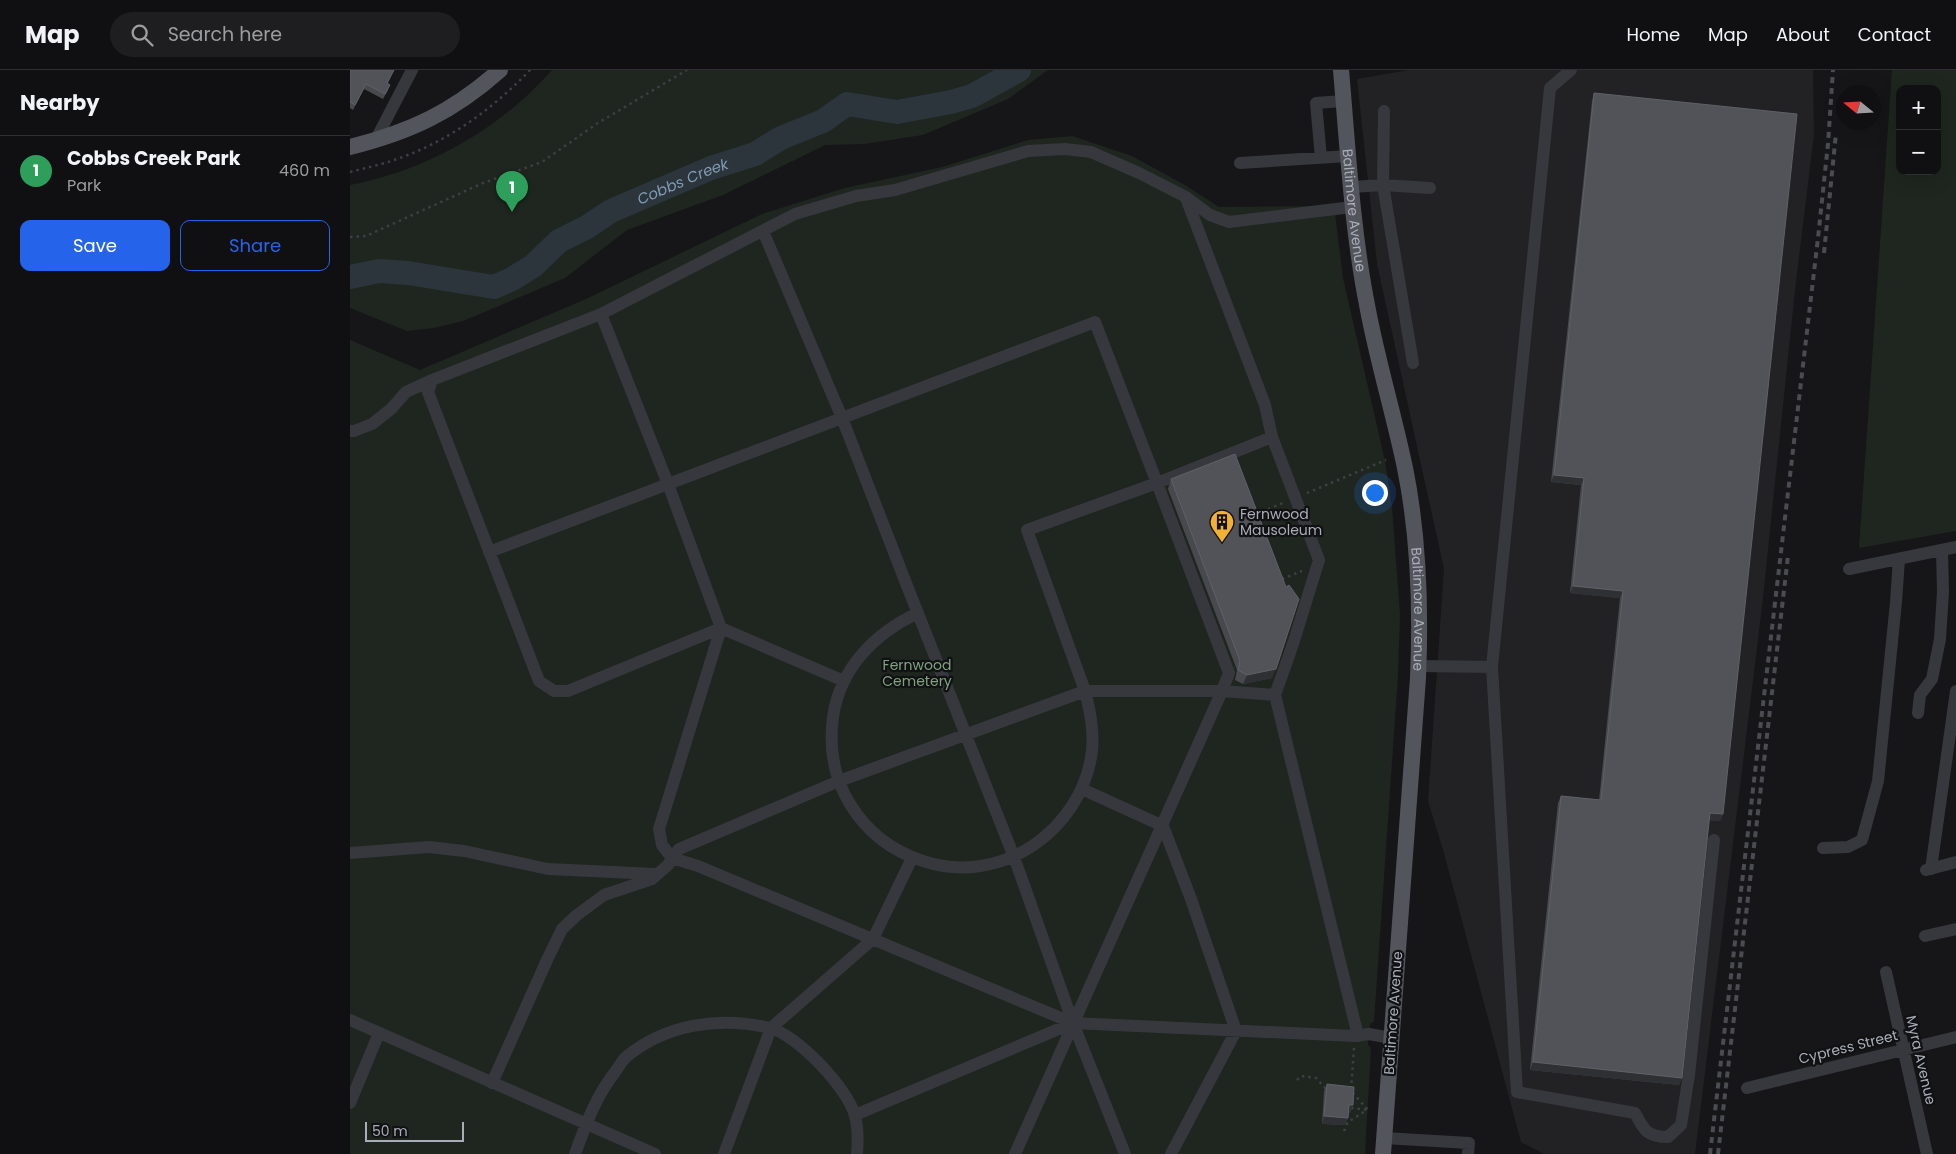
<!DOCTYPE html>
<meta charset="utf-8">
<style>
:root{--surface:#101012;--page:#1e1e20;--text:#f1f3f6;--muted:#9c9d9f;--line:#303032;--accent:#2563eb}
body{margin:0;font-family:Poppins,sans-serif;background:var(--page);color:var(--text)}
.controls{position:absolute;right:15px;top:15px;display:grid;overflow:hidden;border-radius:10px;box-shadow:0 5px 20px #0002}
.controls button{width:45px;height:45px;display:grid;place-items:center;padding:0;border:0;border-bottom:1px solid var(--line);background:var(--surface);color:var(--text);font:25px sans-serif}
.compass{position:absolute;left:1486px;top:15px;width:45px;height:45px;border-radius:50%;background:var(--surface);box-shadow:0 5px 20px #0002;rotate:288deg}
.scale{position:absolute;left:15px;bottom:12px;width:99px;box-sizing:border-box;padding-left:5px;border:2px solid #a8adb8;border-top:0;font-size:14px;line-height:18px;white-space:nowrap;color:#a8adb8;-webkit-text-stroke:4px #111113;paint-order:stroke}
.you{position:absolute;left:1024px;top:422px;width:18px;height:18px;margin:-12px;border:4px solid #fff;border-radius:50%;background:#1a73e8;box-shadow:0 0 0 8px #1a73e833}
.badge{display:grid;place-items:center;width:32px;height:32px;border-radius:50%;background:var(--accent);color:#fff;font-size:16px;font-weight:700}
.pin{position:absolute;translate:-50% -41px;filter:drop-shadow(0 1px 2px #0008)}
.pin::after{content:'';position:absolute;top:26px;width:18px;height:15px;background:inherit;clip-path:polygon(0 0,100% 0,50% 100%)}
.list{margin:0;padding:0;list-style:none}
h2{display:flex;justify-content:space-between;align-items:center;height:65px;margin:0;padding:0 20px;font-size:21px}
h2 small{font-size:16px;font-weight:400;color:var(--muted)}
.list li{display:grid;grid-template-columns:32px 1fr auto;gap:15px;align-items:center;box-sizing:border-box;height:70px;padding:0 20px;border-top:1px solid var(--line)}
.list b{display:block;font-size:19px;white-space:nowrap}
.list p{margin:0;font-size:16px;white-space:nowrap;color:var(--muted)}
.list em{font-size:16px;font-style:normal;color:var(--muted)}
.actions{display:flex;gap:10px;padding:15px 20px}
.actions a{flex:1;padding:11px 0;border:1px solid var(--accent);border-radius:10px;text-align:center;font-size:18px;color:var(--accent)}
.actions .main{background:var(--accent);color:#fff}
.icon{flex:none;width:28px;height:28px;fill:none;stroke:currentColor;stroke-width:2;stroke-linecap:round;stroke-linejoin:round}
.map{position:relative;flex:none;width:1606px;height:1084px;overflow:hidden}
header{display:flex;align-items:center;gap:30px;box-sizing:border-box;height:70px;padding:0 25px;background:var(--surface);border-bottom:1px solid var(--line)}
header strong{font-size:24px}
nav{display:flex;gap:28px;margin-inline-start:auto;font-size:18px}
.search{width:350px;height:45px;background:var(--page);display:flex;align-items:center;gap:12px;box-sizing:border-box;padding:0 18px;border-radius:28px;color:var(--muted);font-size:19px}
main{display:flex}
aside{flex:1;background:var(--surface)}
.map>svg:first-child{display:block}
.built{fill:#222225}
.green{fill:#1e261f;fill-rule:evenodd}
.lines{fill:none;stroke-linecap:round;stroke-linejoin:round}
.river{stroke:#2c353c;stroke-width:24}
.path{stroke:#3d3f44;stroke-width:2.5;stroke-dasharray:2.5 4;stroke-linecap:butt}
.minor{stroke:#37383d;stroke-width:12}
.major{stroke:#53555c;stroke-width:16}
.rail{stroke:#4a4c52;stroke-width:4;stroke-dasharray:6 5;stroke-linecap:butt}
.wall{fill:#47494d}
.shaded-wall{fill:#2f3033}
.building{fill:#525359;stroke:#5f6168}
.labels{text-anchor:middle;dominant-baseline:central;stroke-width:4.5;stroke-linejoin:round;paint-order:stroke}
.street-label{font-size:14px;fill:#a8adb8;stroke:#111113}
.poi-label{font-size:14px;fill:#a8adb8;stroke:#111113;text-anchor:start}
.park-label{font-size:14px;fill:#7fa381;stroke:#111113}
.water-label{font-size:15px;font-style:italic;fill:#7f9bb3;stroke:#111113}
</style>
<header>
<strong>Map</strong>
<div class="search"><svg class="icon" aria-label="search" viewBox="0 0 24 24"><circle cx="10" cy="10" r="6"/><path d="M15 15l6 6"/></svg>Search here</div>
<nav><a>Home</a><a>Map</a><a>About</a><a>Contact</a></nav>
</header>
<main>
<aside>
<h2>Nearby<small></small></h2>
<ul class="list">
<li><span class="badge" style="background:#2e9e5b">1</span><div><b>Cobbs Creek Park</b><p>Park</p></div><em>460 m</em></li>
</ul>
<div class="actions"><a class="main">Save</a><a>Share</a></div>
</aside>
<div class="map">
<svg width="1606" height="1084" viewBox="0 0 1606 1084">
<rect width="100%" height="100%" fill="#161618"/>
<path class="built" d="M 1059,0 L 1463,0 L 1464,65 L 1446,211 L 1412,537 L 1345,1084 L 1194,1084 L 1171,1072 L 1094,783 L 1078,731 L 1094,499 L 1027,194 L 1007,9 Z"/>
<path class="green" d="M 202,0 L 698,0 L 658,29 L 573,65 L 514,74 L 475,75 L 373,125 L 277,160 L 215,208 L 113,251 L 84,258 L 57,261 L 0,238 L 0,115 C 78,100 150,59 202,0 Z
M 1542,0 L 1606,0 L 1606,461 L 1509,478 ZM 1550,19 L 1587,19 L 1587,101 L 1550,101 Z
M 722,66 L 782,86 L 835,115 L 869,137 L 962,136 L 985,144 L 993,208 L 1035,391 L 1042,437 L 1050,544 L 1048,606 L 1024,951 L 1020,954 L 1018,975 L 1021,978 L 1015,1084 L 0,1084 L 0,270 L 70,300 L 236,229 L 412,144 L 495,118 L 592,97 L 678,70 Z"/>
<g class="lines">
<path class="river" id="s1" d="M 0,207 L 29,201 L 58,203 L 144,217 L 162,209 L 183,196 L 209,171 L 237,157 L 261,141 L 361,98 L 405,84 L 431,68 L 473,51 L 497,34 L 547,42 L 601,32 L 622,26 L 669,0"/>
<path class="path" d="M 0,102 C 15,98 30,95 44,90 C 96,73 143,39 180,0
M 0,167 L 16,166 L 133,113 L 192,92 L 248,53 L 337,0
M 957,423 L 1036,390
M 906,444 L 933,433
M 932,509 L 952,501
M 1004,978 L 1001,1021 L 1018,1040
M 947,1010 L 951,1006 L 966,1008 L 975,1018 L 977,1018
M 1001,1038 L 1019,1040
M 994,1061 L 998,1052 L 1017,1040"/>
<path class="minor" d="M 25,71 L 62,0
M 971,88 L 966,33 L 993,31
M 890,93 L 998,86
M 1002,117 L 1033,115 L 1034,41
M 836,128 L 915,335 L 922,367
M 413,161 L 492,348 L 554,508 L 664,787 L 723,953 L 775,1084
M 251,244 L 318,414 L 371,558 L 494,611
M 1063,293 L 1033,115 L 1080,118
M 0,361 L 4,361 L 22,354 L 41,339 L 56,322 L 82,310
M 139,482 L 745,252 L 807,413 L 677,460 L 735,621 L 872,621 L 879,603 L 807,413 L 922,367 L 969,490 L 943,574 L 925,625
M 1499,499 L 1606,477
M 568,543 C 525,563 490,598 483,647 C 479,677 484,708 500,734 C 517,762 542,781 573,791 C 650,817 732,761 742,681 C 744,660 740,641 735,621 L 489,711 L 329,779 L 322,788 L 312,775 L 309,759 L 371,558 L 218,621 L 204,621 L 189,611 L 78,322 L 82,310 L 251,244 L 445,144 L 506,126 L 545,120 L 678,81 L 715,79 L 741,82 L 789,103 L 836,127 L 860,145 L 879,152 L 1002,137
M 1068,596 L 1142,597 L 1200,18 L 1221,0
M 1142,597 L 1167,1022 L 1285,1043 C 1294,1060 1297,1067 1318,1067 L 1331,1055 L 1339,1005 L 1364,770
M 1568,643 L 1570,625 L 1582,609 L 1590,569 L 1593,522 L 1592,480
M 732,719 L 813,756 L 841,829 L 886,961 L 821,1084
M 1473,778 L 1498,777 L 1512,770 L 1528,711 L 1546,532 L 1549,489
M 0,783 L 79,777 L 114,781 L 198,799 L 305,804
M 1581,799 L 1606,621
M 1576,800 L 1606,792
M 1575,866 L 1606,859
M 1536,902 L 1577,1084
M 0,950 L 305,1084
M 142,1013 L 197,890 L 212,859 L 227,845 L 254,825 L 302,809 L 318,795 L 322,788 L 348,796 L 723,953 L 1005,966 L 1019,964 L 1041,968
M 1397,1018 L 1606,967
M 0,1033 L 29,963
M 505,1045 L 723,953
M 1034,1068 L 1119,1073 L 1118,1084
M 225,1084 C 236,1054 245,1028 265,1002 C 268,998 272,991 276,987 C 316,954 370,946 420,958 C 447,965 498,1018 505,1046 C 508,1057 508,1072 507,1084
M 374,1084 L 421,958 L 523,869 L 562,788
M 665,1084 L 872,621 L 925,625 L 1008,966"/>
<g class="major">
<path id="s2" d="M 991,0 C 998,80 1002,161 1018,240 C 1028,293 1044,345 1055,398 C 1069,467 1071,538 1068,608 L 1033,1084"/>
<path d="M 0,77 C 60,62 103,42 150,0"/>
</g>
<path class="rail" d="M 1474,183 L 1486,63
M 1360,1084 L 1468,168 L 1478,74 L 1483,0
M 1368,1084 L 1438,486"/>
</g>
<path class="wall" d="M 0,0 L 44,0 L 38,13 L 38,20 L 33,29 L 14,19 L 3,40 L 0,38 Z
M 1244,23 L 1373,744 L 1370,751 L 1359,750 L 1332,1008 L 1329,1015 L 1180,1000 L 1208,733 L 1211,726 L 1249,730 L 1270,528 L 1220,523 L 1231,415 L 1201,412 L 1242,31 Z
M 821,409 L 922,608 L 893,614 L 885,610 L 887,600 L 818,419 Z
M 977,1014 L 1003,1035 L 1000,1043 L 998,1043 L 998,1048 L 995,1055 L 972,1054 L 974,1021 Z"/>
<path class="shaded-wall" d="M 16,14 L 14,19 L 3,40 L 5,35 Z
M 1204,405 L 1234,408 L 1231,415 L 1201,412 Z
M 1223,516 L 1273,521 L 1270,528 L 1220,523 Z
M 926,599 L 922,608 L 893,614 L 897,605 Z
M 1360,743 L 1373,744 L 1370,751 L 1357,750 Z
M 1183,992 L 1332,1008 L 1329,1015 L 1180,1000 Z
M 999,1035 L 1003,1035 L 1000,1043 L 996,1043 Z
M 974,1046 L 998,1048 L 995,1055 L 972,1054 Z"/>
<path class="building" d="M 0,0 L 44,0 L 37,13 L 40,15 L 35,24 L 16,14 L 5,35 L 0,32 Z
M 1244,23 L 1447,44 L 1373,744 L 1360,743 L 1332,1008 L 1183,992 L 1211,726 L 1251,730 L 1273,521 L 1223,516 L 1234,408 L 1204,405 Z
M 885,384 L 936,517 L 939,515 L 949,529 L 926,599 L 897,605 L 888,600 L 890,591 L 821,409 Z
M 977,1014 L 1004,1017 L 1003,1035 L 999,1035 L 998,1048 L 974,1046 Z"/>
<defs>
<symbol id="building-pin" viewBox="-11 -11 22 30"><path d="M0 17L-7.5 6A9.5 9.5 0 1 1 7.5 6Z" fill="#f2b134" stroke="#111113"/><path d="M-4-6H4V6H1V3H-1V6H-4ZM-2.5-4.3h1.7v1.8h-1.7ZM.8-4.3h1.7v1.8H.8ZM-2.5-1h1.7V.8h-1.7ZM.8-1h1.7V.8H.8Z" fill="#111"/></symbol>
</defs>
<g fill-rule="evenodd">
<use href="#building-pin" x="858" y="438" width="28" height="38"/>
</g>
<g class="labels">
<g class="street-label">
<text stroke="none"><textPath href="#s2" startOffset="141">Baltimore Avenue</textPath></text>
<text stroke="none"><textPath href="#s2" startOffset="546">Baltimore Avenue</textPath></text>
<text transform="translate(1043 943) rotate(-86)">Baltimore Avenue</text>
<text transform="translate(1498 977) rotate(-14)">Cypress Street</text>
<text transform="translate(1571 990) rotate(77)">Myra Avenue</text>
</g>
<g class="poi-label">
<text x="890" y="444">Fernwood<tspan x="890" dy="16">Mausoleum</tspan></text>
</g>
<g class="park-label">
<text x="567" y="595">Fernwood<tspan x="567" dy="16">Cemetery</tspan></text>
</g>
<g class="water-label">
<text stroke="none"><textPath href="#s1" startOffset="364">Cobbs Creek</textPath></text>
</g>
</g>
</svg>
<div class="controls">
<button>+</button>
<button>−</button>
</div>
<svg class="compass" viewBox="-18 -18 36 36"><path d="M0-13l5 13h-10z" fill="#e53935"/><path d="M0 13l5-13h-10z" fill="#9c9d9f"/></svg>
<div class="scale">50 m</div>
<div class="you"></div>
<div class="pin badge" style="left:162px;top:142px;background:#2e9e5b">1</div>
</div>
</main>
